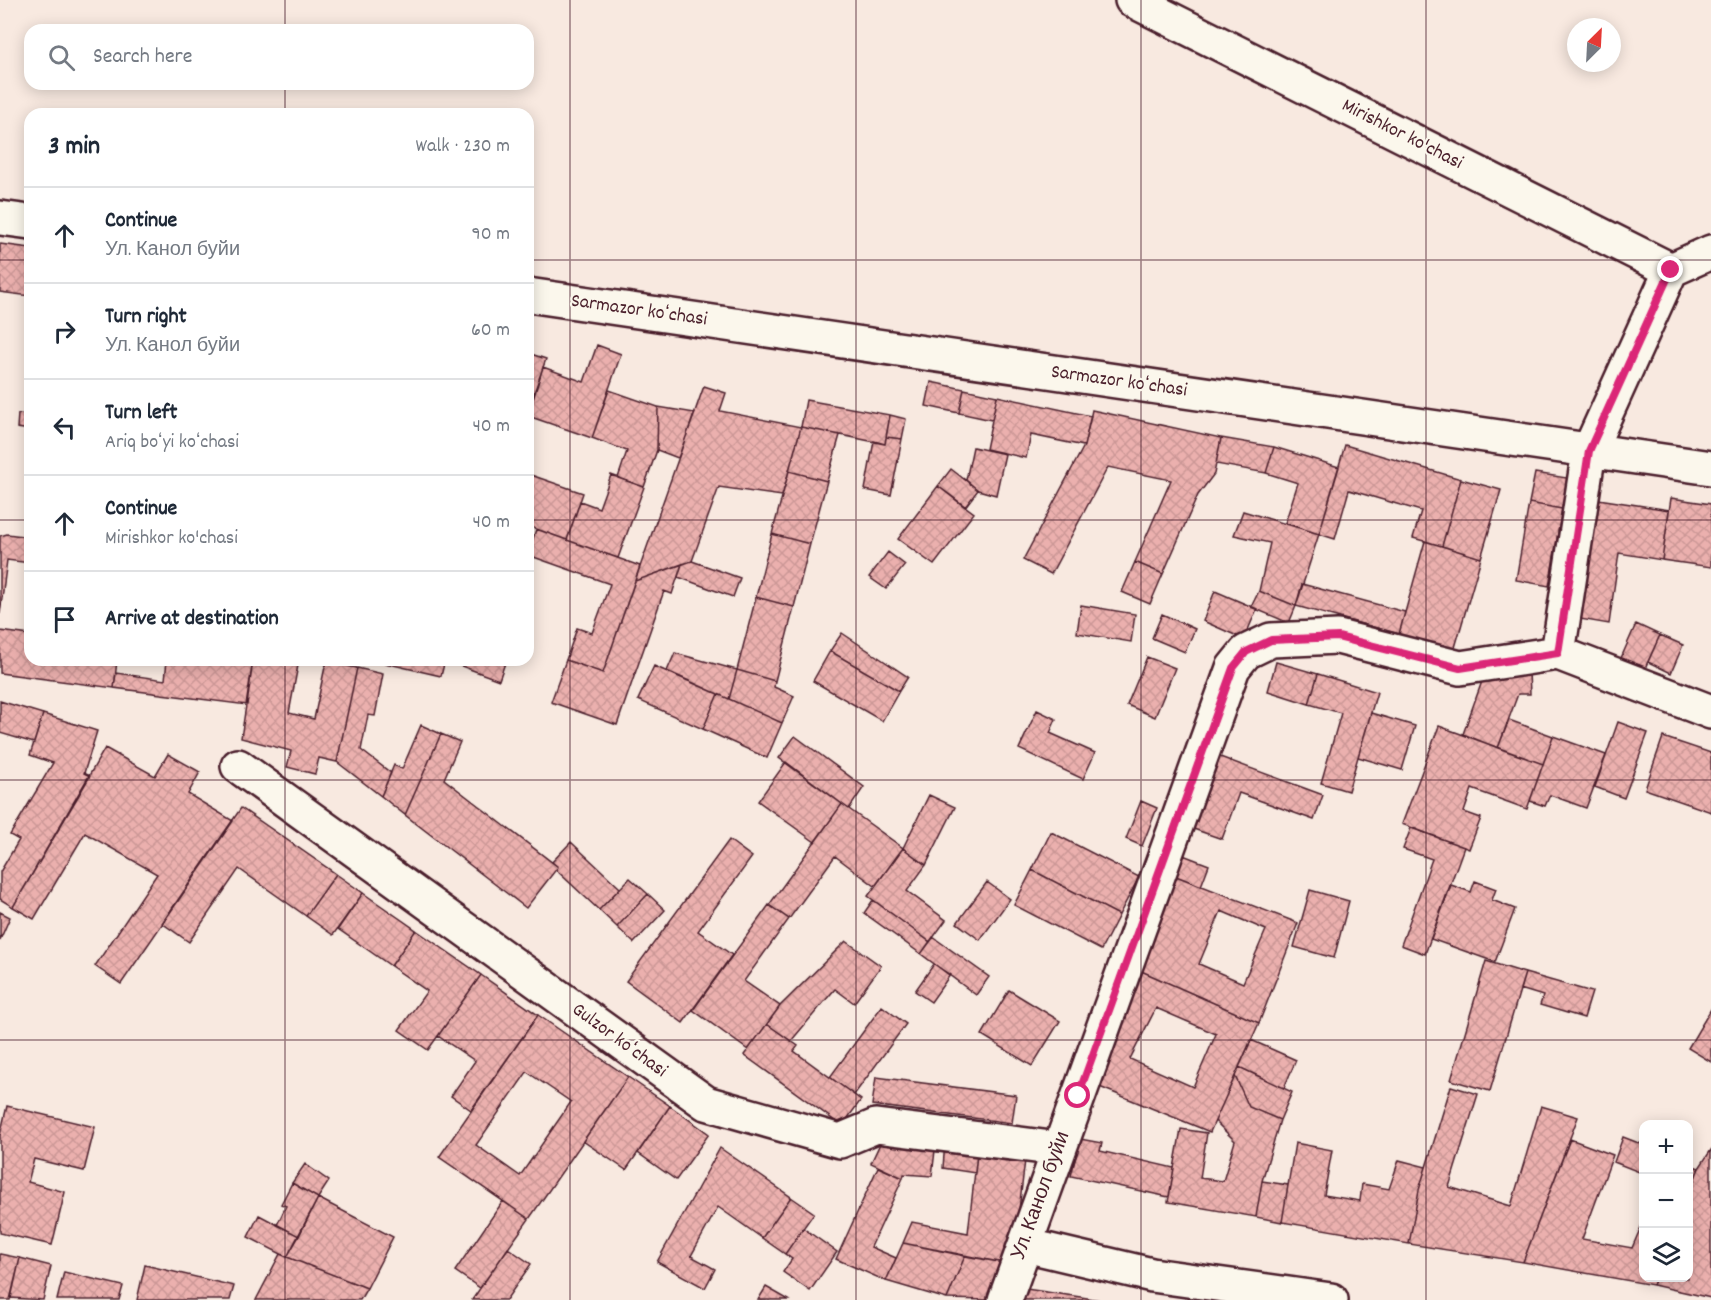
<!DOCTYPE html>
<meta charset="utf-8">
<style>
:root{--surface:#fff;--page:#f2f2f3;--text:#1f2937;--muted:#747a83;--line:#e0e1e3}
body{margin:0;font-family:Dekko,sans-serif;background:var(--page);color:var(--text)}
.controls{position:absolute;right:18px;bottom:18px;display:grid;overflow:hidden;border-radius:12px;box-shadow:0 3px 15px #0003}
.controls button{width:54px;height:54px;display:grid;place-items:center;padding:0;border:0;border-bottom:2px solid var(--line);background:var(--surface);color:var(--text);font:30px sans-serif}
.compass{position:absolute;left:1567px;top:18px;width:54px;height:54px;border-radius:50%;background:var(--surface);box-shadow:0 3px 15px #0003;rotate:24deg}
.stop{position:absolute;width:18px;height:18px;margin:-14px;border:4px solid #db2777;border-radius:50%;background:#fff}
.stop.end{background:#db2777;border-color:#fff;box-shadow:0 2px 6px #0008}
.list{margin:0;padding:0;list-style:none}
h2{display:flex;justify-content:space-between;align-items:center;height:78px;margin:0;padding:0 24px;font-size:26px}
h2 small{font-size:20px;font-weight:400;color:var(--muted)}
.list li{display:grid;grid-template-columns:39px 1fr auto;gap:18px;align-items:center;box-sizing:border-box;height:96px;padding:0 24px;border-top:2px solid var(--line)}
.list b{display:block;font-size:22px;white-space:nowrap}
.list p{margin:0;font-size:20px;white-space:nowrap;color:var(--muted)}
.list em{font-size:20px;font-style:normal;color:var(--muted)}
.icon{flex:none;width:33px;height:33px;fill:none;stroke:currentColor;stroke-width:2;stroke-linecap:round;stroke-linejoin:round}
.map{position:relative;flex:none;width:1711px;height:1300px;overflow:hidden}
.search{position:absolute;background:var(--surface);box-shadow:0 3px 15px #0003;left:24px;top:24px;width:510px;height:66px;display:flex;align-items:center;gap:15px;box-sizing:border-box;padding:0 21px;border-radius:18px;color:var(--muted);font-size:22px}
.panel{position:absolute;background:var(--surface);box-shadow:0 3px 15px #0003;left:24px;top:108px;width:510px;height:558px;border-radius:18px}
.map>svg:first-child{display:block}
.building{fill:url(#building-cross-hatch);stroke:#4a1f2b;stroke-width:1.5;fill-rule:evenodd}
.lines{fill:none;stroke-linecap:round;stroke-linejoin:round}
.minor-casing{stroke:#4a1f2b;stroke-width:38}
.minor{stroke:#fbf7ec;stroke-width:33}
.route{stroke:#db2777;stroke-width:8}
.grid{fill:none;stroke:#4a1f2b;stroke-width:1.5;stroke-opacity:0.55}
.labels{text-anchor:middle;dominant-baseline:central;stroke-width:4.5;stroke-linejoin:round;paint-order:stroke}
.street-label{font-size:20px;fill:#4a1f2b;stroke:#fbf7ec}
</style>
<div class="map">
<svg width="1711" height="1300" viewBox="0 0 1711 1300">
<defs>
<pattern id="building-cross-hatch" width="8" height="8" patternUnits="userSpaceOnUse" patternTransform="scale(1.5)"><rect width="8" height="8" fill="#ebb0ae"/><path d="M0 0l8 8M0 8l8-8" fill="none" stroke="#cb9796"/></pattern>
</defs>
<rect width="100%" height="100%" fill="#f8e9e0"/>
<filter id="ink" filterUnits="userSpaceOnUse"><feTurbulence type="fractalNoise" baseFrequency=".0167" numOctaves="2"/><feDisplacementMap in="SourceGraphic" scale="12" xChannelSelector="R" yChannelSelector="G"/><feConvolveMatrix kernelMatrix="1 2 1 2 8 2 1 2 1" color-interpolation-filters="sRGB"/></filter>
<g filter="url(#ink)">
<path class="building" d="M 0,244 L 30,248 L 30,296 L 0,292 Z
M 597,345 L 621,354 L 592,438 L 528,416 L 543,367 L 584,382 Z
M 528,353 L 546,359 L 528,410 Z
M 931,382 L 964,389 L 959,413 L 926,406 Z
M 704,386 L 726,393 L 720,411 L 801,427 L 782,496 L 719,487 L 692,561 L 635,581 Z
M 964,389 L 997,396 L 992,420 L 959,413 Z
M 609,390 L 658,407 L 657,450 L 644,487 L 618,478 L 627,451 L 592,438 Z
M 997,396 L 1091,416 L 1084,446 L 1031,435 L 1026,458 L 986,449 Z
M 806,400 L 890,415 L 885,444 L 801,427 Z
M 658,407 L 695,413 L 678,458 L 657,450 Z
M 1092,410 L 1221,438 L 1214,474 L 1198,495 L 1163,574 L 1135,562 L 1171,480 L 1108,467 L 1051,574 L 1023,560 L 1084,446 Z
M 18,414 L 30,415 L 30,430 L 17,428 Z
M 890,415 L 906,419 L 902,439 L 886,437 Z
M 801,427 L 840,435 L 827,481 L 789,471 Z
M 886,437 L 902,439 L 891,495 L 865,490 L 874,441 L 885,444 Z
M 1221,438 L 1274,447 L 1266,473 L 1216,464 Z
M 1345,445 L 1461,479 L 1442,546 L 1413,538 L 1421,511 L 1349,490 L 1335,539 L 1319,534 Z
M 973,447 L 1005,454 L 996,495 L 978,490 L 966,480 Z
M 1274,447 L 1339,467 L 1319,534 L 1285,523 L 1298,483 L 1266,473 Z
M 951,469 L 978,490 L 965,507 L 938,486 Z
M 789,471 L 827,481 L 810,544 L 772,534 Z
M 1535,473 L 1567,478 L 1562,509 L 1529,503 Z
M 528,474 L 583,493 L 567,540 L 528,526 Z
M 611,475 L 644,487 L 618,558 L 567,540 L 580,501 L 599,508 Z
M 1461,479 L 1501,490 L 1481,558 L 1442,546 Z
M 938,486 L 974,513 L 934,565 L 898,539 Z
M 1592,498 L 1669,510 L 1662,560 L 1619,553 L 1609,624 L 1574,618 Z
M 1671,498 L 1711,504 L 1711,567 L 1662,560 Z
M 1529,503 L 1562,509 L 1549,586 L 1516,580 Z
M 1243,511 L 1319,534 L 1296,606 L 1259,591 L 1270,543 L 1234,535 Z
M 536,529 L 640,566 L 603,673 L 566,660 L 577,628 L 592,633 L 610,584 L 528,555 Z
M 7,534 L 30,537 L 30,563 L 7,560 L 0,614 L 0,536 Z
M 772,534 L 810,544 L 794,607 L 756,597 Z
M 1425,541 L 1481,558 L 1454,651 L 1399,634 Z
M 888,552 L 905,565 L 886,589 L 869,577 Z
M 692,561 L 740,578 L 733,597 L 678,577 L 682,564 Z
M 1135,562 L 1163,574 L 1150,604 L 1122,592 Z
M 682,564 L 672,594 L 664,591 L 617,725 L 551,702 L 566,660 L 603,673 L 635,581 Z
M 1302,584 L 1405,612 L 1399,634 L 1296,606 Z
M 1215,591 L 1257,609 L 1244,639 L 1203,621 Z
M 1259,591 L 1296,606 L 1289,623 L 1251,607 Z
M 756,597 L 794,607 L 775,681 L 737,670 Z
M 1081,605 L 1135,614 L 1131,642 L 1077,633 Z
M 1162,614 L 1195,629 L 1185,652 L 1152,638 Z
M 1636,624 L 1660,635 L 1645,668 L 1621,658 Z
M 0,631 L 30,635 L 30,660 L 117,660 L 114,688 L 0,673 Z
M 842,633 L 908,677 L 899,691 L 830,651 Z
M 1660,635 L 1683,645 L 1671,673 L 1648,662 Z
M 830,651 L 899,691 L 882,721 L 813,681 Z
M 675,653 L 737,670 L 729,699 L 667,671 Z
M 1147,657 L 1175,668 L 1155,717 L 1127,705 Z
M 167,660 L 253,660 L 247,705 L 114,688 L 116,673 L 165,680 Z
M 253,660 L 299,660 L 289,713 L 314,719 L 326,662 L 357,668 L 337,762 L 319,758 L 315,774 L 287,767 L 291,751 L 241,738 Z
M 380,660 L 445,660 L 441,676 L 380,662 Z
M 457,660 L 506,660 L 499,680 L 456,664 Z
M 1276,662 L 1318,674 L 1309,704 L 1268,691 Z
M 654,666 L 718,694 L 703,729 L 638,700 Z
M 357,668 L 383,674 L 375,716 L 368,715 L 361,750 L 391,773 L 381,796 L 337,762 Z
M 737,670 L 775,681 L 774,687 L 794,696 L 782,723 L 729,699 Z
M 1529,672 L 1530,694 L 1518,694 L 1498,748 L 1463,734 L 1485,673 Z
M 1318,674 L 1377,692 L 1348,791 L 1321,783 L 1341,713 L 1309,704 Z
M 718,694 L 782,723 L 767,758 L 703,729 Z
M 0,701 L 43,714 L 34,743 L 0,733 Z
M 1037,710 L 1056,719 L 1050,733 L 1095,753 L 1083,779 L 1019,749 Z
M 1371,713 L 1415,726 L 1402,770 L 1358,757 Z
M 43,714 L 97,731 L 84,773 L 90,776 L 13,907 L 0,899 L 0,872 L 19,840 L 10,835 L 53,763 L 30,755 Z
M 1509,720 L 1553,736 L 1543,764 L 1498,748 Z
M 1618,722 L 1648,733 L 1624,798 L 1595,787 Z
M 421,725 L 441,734 L 405,815 L 381,796 L 394,765 L 402,769 Z
M 1439,726 L 1543,764 L 1527,809 L 1472,789 L 1464,812 L 1481,818 L 1469,849 L 1402,824 Z
M 441,734 L 460,742 L 444,779 L 558,867 L 526,908 L 405,815 Z
M 795,736 L 864,787 L 849,809 L 779,758 Z
M 1553,736 L 1606,755 L 1586,808 L 1550,795 L 1545,806 L 1530,801 Z
M 1663,737 L 1711,753 L 1711,812 L 1645,789 Z
M 105,748 L 155,776 L 168,754 L 200,772 L 188,794 L 233,821 L 121,984 L 95,966 L 157,874 L 85,833 L 34,919 L 13,907 Z
M 1212,754 L 1323,795 L 1314,820 L 1239,793 L 1222,839 L 1185,826 Z
M 786,762 L 842,804 L 815,842 L 758,801 Z
M 929,795 L 955,807 L 926,865 L 903,848 Z
M 1141,801 L 1157,808 L 1142,846 L 1126,839 Z
M 842,804 L 903,848 L 875,886 L 835,856 L 789,919 L 769,905 Z
M 241,808 L 336,874 L 306,916 L 239,869 L 189,942 L 162,923 Z
M 1411,828 L 1464,847 L 1425,954 L 1401,945 L 1432,859 L 1403,849 Z
M 1051,832 L 1139,877 L 1119,915 L 1032,870 Z
M 729,840 L 752,857 L 698,931 L 732,955 L 683,1023 L 626,981 Z
M 571,842 L 620,888 L 599,910 L 556,870 L 558,867 L 552,862 Z
M 903,848 L 926,865 L 907,891 L 946,920 L 930,942 L 868,896 Z
M 1183,855 L 1209,865 L 1201,886 L 1176,876 Z
M 1032,870 L 1119,915 L 1101,950 L 1014,905 Z
M 336,874 L 363,893 L 333,935 L 306,916 Z
M 1176,876 L 1298,923 L 1259,1023 L 1139,970 ZM 1221,911 L 1266,930 L 1243,983 L 1199,964 Z
M 630,878 L 648,894 L 617,927 L 599,910 Z
M 1475,881 L 1496,889 L 1492,900 L 1515,909 L 1495,962 L 1431,939 L 1451,885 L 1471,892 Z
M 987,882 L 1010,899 L 980,940 L 957,923 Z
M 1310,890 L 1349,901 L 1334,958 L 1294,947 Z
M 363,893 L 416,930 L 391,966 L 338,929 Z
M 648,894 L 665,910 L 634,943 L 617,927 Z
M 873,900 L 930,942 L 921,954 L 864,913 Z
M 769,905 L 789,919 L 744,981 L 780,1006 L 748,1050 L 693,1010 Z
M 0,912 L 10,917 L 0,940 Z
M 416,930 L 481,975 L 428,1050 L 399,1030 L 427,991 L 391,966 Z
M 933,937 L 989,977 L 976,995 L 921,954 Z
M 846,941 L 881,966 L 854,1003 L 835,989 L 791,1041 L 767,1024 L 780,1006 Z
M 1486,961 L 1525,973 L 1490,1091 L 1451,1080 Z
M 934,964 L 950,975 L 931,1002 L 915,991 Z
M 1139,970 L 1259,1023 L 1210,1132 L 1102,1088 L 1082,1076 ZM 1156,1008 L 1216,1034 L 1193,1087 L 1130,1059 Z
M 1525,973 L 1592,992 L 1584,1018 L 1540,1005 L 1543,996 L 1520,989 Z
M 481,975 L 538,1015 L 471,1110 L 451,1096 L 475,1061 L 438,1036 Z
M 1009,990 L 1060,1021 L 1032,1066 L 982,1035 Z
M 882,1006 L 906,1024 L 854,1095 L 830,1077 Z
M 1711,1009 L 1711,1062 L 1688,1048 Z
M 538,1015 L 628,1077 L 529,1219 L 439,1157 ZM 527,1072 L 571,1102 L 520,1176 L 476,1145 Z
M 767,1024 L 798,1046 L 794,1051 L 861,1100 L 842,1126 L 744,1055 Z
M 1251,1040 L 1296,1060 L 1284,1088 L 1239,1067 Z
M 1239,1067 L 1292,1092 L 1280,1120 L 1249,1107 L 1235,1076 Z
M 1235,1076 L 1249,1107 L 1280,1120 L 1262,1181 L 1256,1217 L 1168,1202 L 1181,1129 L 1207,1133 L 1200,1178 L 1223,1181 L 1235,1141 L 1215,1121 Z
M 628,1077 L 670,1106 L 626,1170 L 583,1141 Z
M 876,1077 L 1016,1095 L 1012,1123 L 872,1105 Z
M 1451,1086 L 1478,1094 L 1449,1187 L 1511,1206 L 1541,1106 L 1578,1117 L 1523,1262 L 1409,1244 L 1419,1190 Z
M 7,1106 L 95,1127 L 84,1171 L 34,1159 L 28,1182 L 65,1192 L 52,1245 L 0,1233 L 0,1135 Z
M 670,1106 L 709,1134 L 676,1180 L 638,1153 Z
M 884,1135 L 936,1142 L 932,1176 L 904,1174 L 903,1178 L 871,1163 Z
M 1623,1137 L 1644,1145 L 1644,1174 L 1614,1162 Z
M 1080,1139 L 1102,1143 L 1100,1151 L 1174,1168 L 1169,1197 L 1071,1176 Z
M 1570,1139 L 1613,1155 L 1582,1239 L 1632,1248 L 1644,1220 L 1644,1278 L 1656,1278 L 1653,1285 L 1523,1262 Z
M 945,1141 L 978,1145 L 975,1173 L 943,1168 Z
M 1295,1143 L 1332,1150 L 1324,1195 L 1360,1201 L 1362,1184 L 1389,1189 L 1399,1160 L 1426,1167 L 1419,1190 L 1409,1244 L 1282,1222 Z
M 978,1145 L 1026,1152 L 1016,1234 L 1004,1263 L 903,1243 L 912,1222 L 968,1233 Z
M 720,1148 L 791,1197 L 762,1238 L 718,1207 L 691,1256 L 715,1269 L 705,1288 L 657,1262 Z
M 1711,1150 L 1711,1298 L 1653,1285 L 1656,1278 L 1688,1278 L 1688,1196 L 1699,1168 Z
M 305,1164 L 329,1181 L 318,1198 L 292,1183 Z
M 1688,1164 L 1699,1168 L 1688,1196 Z
M 878,1167 L 903,1178 L 871,1247 L 896,1258 L 886,1281 L 836,1259 Z
M 1262,1181 L 1288,1185 L 1282,1222 L 1256,1217 Z
M 292,1183 L 318,1198 L 299,1236 L 277,1225 L 286,1206 L 281,1204 Z
M 791,1197 L 814,1213 L 785,1254 L 762,1238 Z
M 318,1198 L 393,1237 L 367,1288 L 287,1257 Z
M 503,1201 L 529,1219 L 480,1288 L 455,1271 Z
M 259,1215 L 299,1236 L 287,1257 L 248,1237 Z
M 803,1228 L 837,1252 L 810,1291 L 783,1272 L 792,1259 L 785,1254 Z
M 903,1243 L 965,1256 L 947,1299 L 886,1281 Z
M 508,1248 L 531,1264 L 506,1300 L 472,1300 Z
M 0,1254 L 20,1258 L 10,1300 L 0,1300 Z
M 280,1254 L 287,1257 L 367,1288 L 360,1300 L 256,1300 Z
M 965,1256 L 1004,1263 L 989,1300 L 947,1299 Z
M 20,1258 L 51,1266 L 43,1300 L 11,1298 Z
M 145,1265 L 234,1286 L 230,1300 L 137,1300 Z
M 64,1272 L 123,1286 L 119,1300 L 57,1300 Z
M 766,1287 L 789,1300 L 758,1300 Z
M 1026,1289 L 1101,1300 L 1024,1300 Z"/>
<g class="lines">
<defs>
<path id="minor" d="M 1132,0 L 1671,270
M 0,218 L 30,222
M 1711,252 L 1671,270 L 1589,451 L 1558,653 L 1711,712
M 528,295 L 1711,468
M 238,766 L 706,1103 L 840,1141 L 876,1126 L 1059,1149
M 1025,1245 L 1152,1275 L 1331,1300
M 1005,1300 L 1233,668 L 1246,652 L 1271,640 L 1338,637 L 1460,668 L 1558,653"/>
</defs>
<use href="#minor" class="minor-casing"/>
<use href="#minor" class="minor"/>
</g>
</g>
<g class="lines" filter="url(#ink)">
<path class="route" d="M 1078,1096 L 1233,668 L 1246,652 L 1271,640 L 1338,637 L 1460,668 L 1558,653 L 1589,451 L 1671,270"/>
</g>
<path class="grid" d="M 285,0 L 285,30M 570,0 L 570,1300M 856,0 L 856,1300M 1141,0 L 1141,1300M 1426,0 L 1426,1300M 285,84 L 285,114M 0,260 L 30,260M 528,260 L 1711,260M 0,520 L 30,520M 528,520 L 1711,520M 285,660 L 285,1300M 0,780 L 1711,780M 0,1040 L 1711,1040"/>
<g class="labels">
<g class="street-label">
<text transform="translate(1402 135) rotate(27)">Mirishkor ko'chasi</text>
<text transform="translate(639 311) rotate(8)">Sarmazor koʻchasi</text>
<text transform="translate(1119 382) rotate(8)">Sarmazor koʻchasi</text>
<text transform="translate(619 1041) rotate(36)">Gulzor koʻchasi</text>
<text transform="translate(1042 1196) rotate(-70)">Ул. Канол буйи</text>
</g>
</g>
</svg>
<div class="controls">
<button>+</button>
<button>−</button>
<button><svg class="icon" aria-label="layers" viewBox="0 0 24 24"><path d="M12 4l9 5-9 5-9-5zM3 14l9 5 9-5"/></svg></button>
</div>
<svg class="compass" viewBox="-18 -18 36 36"><path d="M0-13l5 13h-10z" fill="#e53935"/><path d="M0 13l5-13h-10z" fill="#747a83"/></svg>
<div class="stop" style="left:1078px;top:1096px"></div>
<div class="stop end" style="left:1671px;top:270px"></div>
<div class="search"><svg class="icon" aria-label="search" viewBox="0 0 24 24"><circle cx="10" cy="10" r="6"/><path d="M15 15l6 6"/></svg>Search here</div>
<section class="panel">
<h2>3 min<small>Walk · 230 m</small></h2>
<ul class="list">
<li><svg class="icon" aria-label="ahead" viewBox="0 0 24 24"><path d="M12 20V5M6 11l6-6 6 6"/></svg><div><b>Continue</b><p>Ул. Канол буйи</p></div><em>90 m</em></li>
<li><svg class="icon" aria-label="right" viewBox="0 0 24 24"><path d="M7 20v-9h11M14 6l5 5-5 5"/></svg><div><b>Turn right</b><p>Ул. Канол буйи</p></div><em>60 m</em></li>
<li><svg class="icon" aria-label="left" viewBox="0 0 24 24"><path d="M17 20v-9H6M10 6l-5 5 5 5"/></svg><div><b>Turn left</b><p>Ariq boʻyi koʻchasi</p></div><em>40 m</em></li>
<li><svg class="icon" aria-label="ahead" viewBox="0 0 24 24"><path d="M12 20V5M6 11l6-6 6 6"/></svg><div><b>Continue</b><p>Mirishkor ko'chasi</p></div><em>40 m</em></li>
<li><svg class="icon" aria-label="arrive" viewBox="0 0 24 24"><path d="M6 21V4h12l-3 4 3 4H6"/></svg><div><b>Arrive at destination</b></div></li>
</ul>
</section>
</div>
